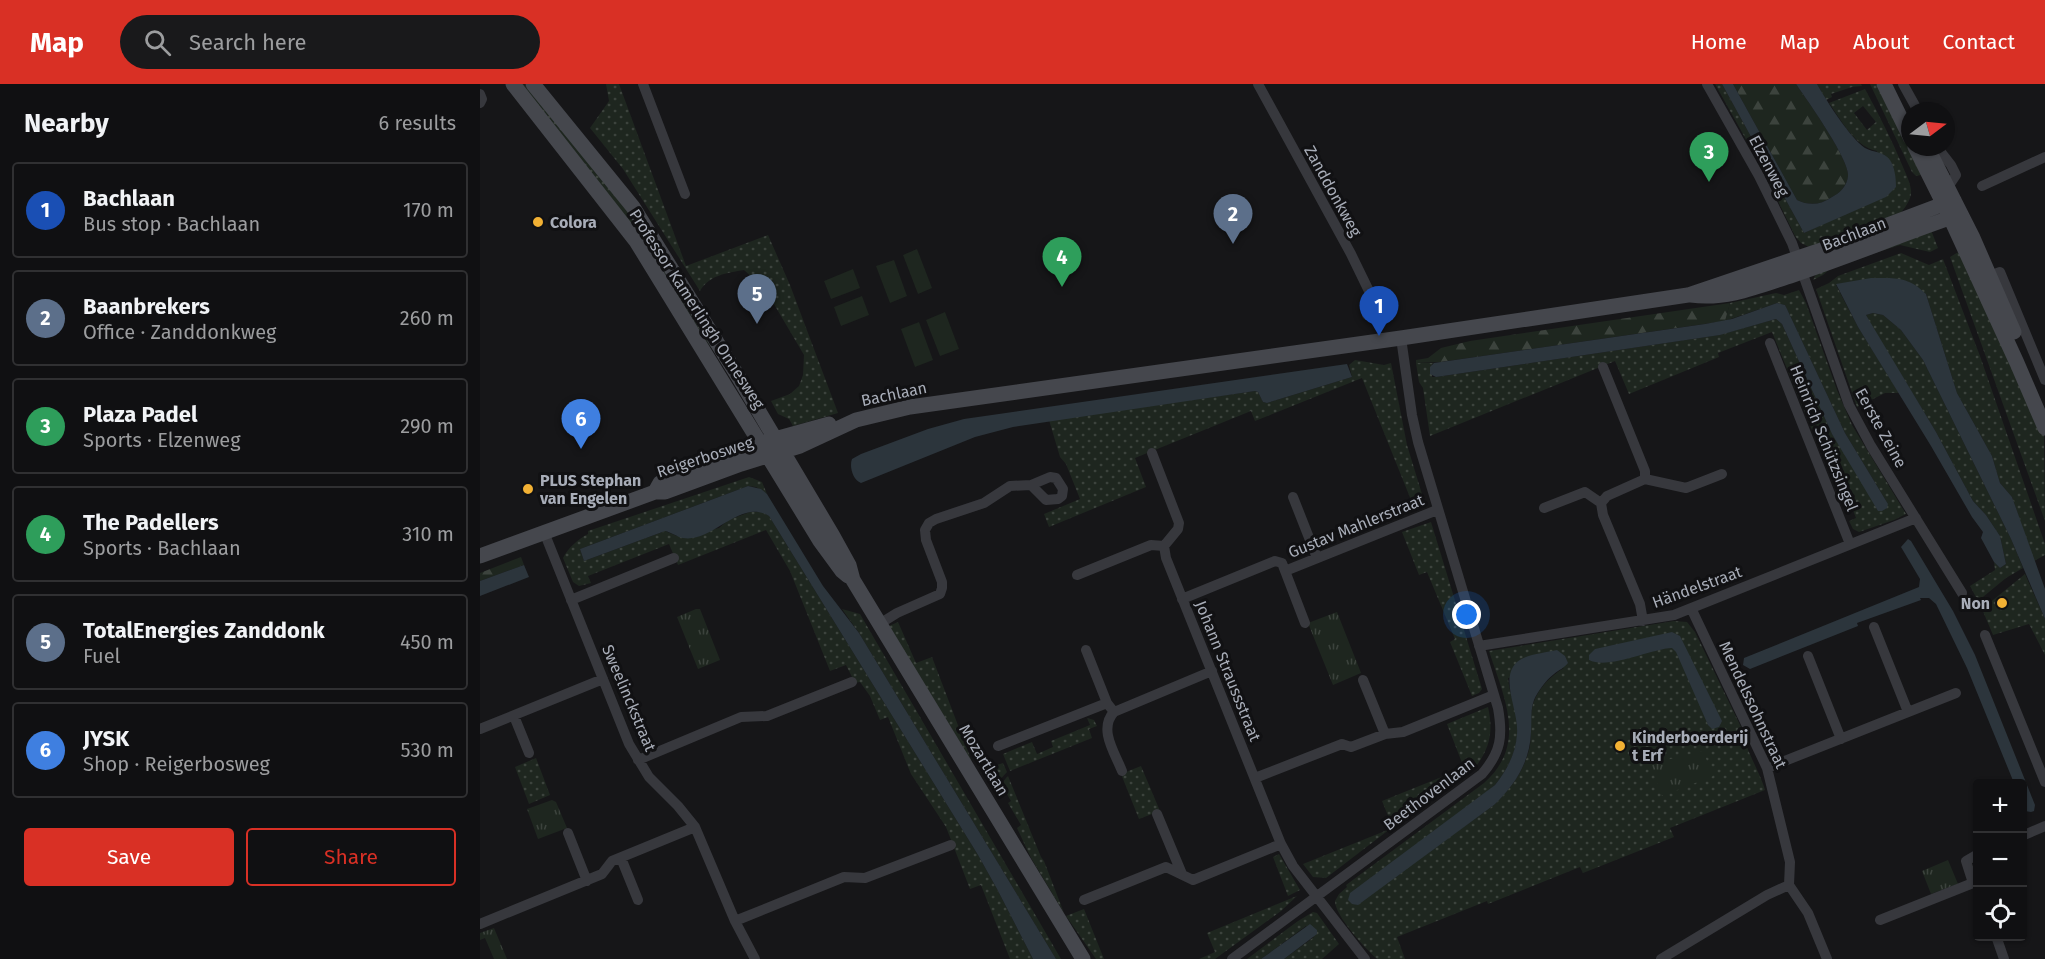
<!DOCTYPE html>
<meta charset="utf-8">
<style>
:root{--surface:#101012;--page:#19191b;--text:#f1f3f6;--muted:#9c9d9f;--line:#303032;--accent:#d93025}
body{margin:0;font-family:"Fira Sans",sans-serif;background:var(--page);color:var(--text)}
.controls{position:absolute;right:18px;bottom:18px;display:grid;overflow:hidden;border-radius:6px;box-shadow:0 2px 4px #0004}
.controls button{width:54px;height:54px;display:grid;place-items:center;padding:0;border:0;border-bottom:2px solid var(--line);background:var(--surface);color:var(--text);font:30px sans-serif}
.compass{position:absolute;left:1421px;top:18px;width:54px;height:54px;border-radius:50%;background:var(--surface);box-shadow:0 2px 4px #0004;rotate:74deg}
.you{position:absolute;left:987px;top:531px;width:21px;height:21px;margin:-15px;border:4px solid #fff;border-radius:50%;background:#1a73e8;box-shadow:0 0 0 9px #1a73e833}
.badge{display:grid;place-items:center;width:39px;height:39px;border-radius:50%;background:var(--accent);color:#fff;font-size:20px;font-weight:700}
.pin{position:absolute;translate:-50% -50px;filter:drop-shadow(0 2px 3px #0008)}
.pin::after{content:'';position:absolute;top:32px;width:21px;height:18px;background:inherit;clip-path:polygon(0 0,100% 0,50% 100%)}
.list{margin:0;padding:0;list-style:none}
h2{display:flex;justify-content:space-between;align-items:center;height:78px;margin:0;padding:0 24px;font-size:26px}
h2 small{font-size:20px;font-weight:400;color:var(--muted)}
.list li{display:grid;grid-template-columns:39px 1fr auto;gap:18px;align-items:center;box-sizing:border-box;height:96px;margin:0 12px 12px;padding:0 12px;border:2px solid var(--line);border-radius:6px}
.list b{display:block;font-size:22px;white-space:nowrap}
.list p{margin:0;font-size:20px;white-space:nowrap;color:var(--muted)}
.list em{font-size:20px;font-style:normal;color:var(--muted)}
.actions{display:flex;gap:12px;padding:18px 24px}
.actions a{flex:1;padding:14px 0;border:2px solid var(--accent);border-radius:6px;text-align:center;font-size:21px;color:var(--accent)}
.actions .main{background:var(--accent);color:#fff}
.icon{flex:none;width:33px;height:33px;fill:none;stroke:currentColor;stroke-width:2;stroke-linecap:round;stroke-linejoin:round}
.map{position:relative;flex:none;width:1565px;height:875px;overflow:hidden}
header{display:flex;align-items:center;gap:36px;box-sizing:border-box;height:84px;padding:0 30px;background:var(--accent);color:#fff}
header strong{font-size:28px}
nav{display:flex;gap:33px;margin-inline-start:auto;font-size:21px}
.search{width:420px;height:54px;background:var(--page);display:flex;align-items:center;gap:15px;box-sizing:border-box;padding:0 21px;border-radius:33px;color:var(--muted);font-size:22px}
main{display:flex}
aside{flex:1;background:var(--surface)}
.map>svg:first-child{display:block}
.grass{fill:url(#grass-dots);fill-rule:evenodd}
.forest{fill:url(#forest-firs)}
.park{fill:url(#park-tufts)}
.garden{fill:#1e261f}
.water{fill:#2c353c}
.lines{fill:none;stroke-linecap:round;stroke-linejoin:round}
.street{stroke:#37383d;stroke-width:10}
.secondary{stroke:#45474d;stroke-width:15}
.poi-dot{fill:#f2b134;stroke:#111113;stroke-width:2}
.labels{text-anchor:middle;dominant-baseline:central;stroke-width:6;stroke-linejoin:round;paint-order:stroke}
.street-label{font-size:16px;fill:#a8adb8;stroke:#111113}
.poi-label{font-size:16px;font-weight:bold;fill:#a8adb8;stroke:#111113;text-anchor:start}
</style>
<header>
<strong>Map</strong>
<div class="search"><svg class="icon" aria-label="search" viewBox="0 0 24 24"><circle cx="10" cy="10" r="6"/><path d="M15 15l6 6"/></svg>Search here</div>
<nav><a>Home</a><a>Map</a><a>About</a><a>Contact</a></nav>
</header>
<main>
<aside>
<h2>Nearby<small>6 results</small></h2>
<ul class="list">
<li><span class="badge" style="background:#1a4fb4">1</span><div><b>Bachlaan</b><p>Bus stop · Bachlaan</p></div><em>170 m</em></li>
<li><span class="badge" style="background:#5c6f8a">2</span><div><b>Baanbrekers</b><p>Office · Zanddonkweg</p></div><em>260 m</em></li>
<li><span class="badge" style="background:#2e9e5b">3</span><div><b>Plaza Padel</b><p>Sports · Elzenweg</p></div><em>290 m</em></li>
<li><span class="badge" style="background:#2e9e5b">4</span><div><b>The Padellers</b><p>Sports · Bachlaan</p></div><em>310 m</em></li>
<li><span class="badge" style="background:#5c6f8a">5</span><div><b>TotalEnergies Zanddonk</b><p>Fuel</p></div><em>450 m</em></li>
<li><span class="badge" style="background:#3f7fe0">6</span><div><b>JYSK</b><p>Shop · Reigerbosweg</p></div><em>530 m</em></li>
</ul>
<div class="actions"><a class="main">Save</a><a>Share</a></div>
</aside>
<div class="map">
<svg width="1565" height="875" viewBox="0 0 1565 875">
<defs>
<pattern id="grass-dots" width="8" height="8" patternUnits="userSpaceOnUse" patternTransform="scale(1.5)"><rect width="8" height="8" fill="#1e261f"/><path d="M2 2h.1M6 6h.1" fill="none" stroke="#3c433d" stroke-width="1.8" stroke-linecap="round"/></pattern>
<pattern id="forest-firs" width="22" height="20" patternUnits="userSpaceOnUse" patternTransform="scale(1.5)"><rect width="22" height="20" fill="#1e261f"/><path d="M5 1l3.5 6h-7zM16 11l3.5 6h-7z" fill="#3c433d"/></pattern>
<pattern id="park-tufts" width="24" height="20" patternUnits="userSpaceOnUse" patternTransform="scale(1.5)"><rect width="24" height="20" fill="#1e261f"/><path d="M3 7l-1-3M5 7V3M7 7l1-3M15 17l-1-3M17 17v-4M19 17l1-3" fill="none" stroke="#3c433d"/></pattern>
</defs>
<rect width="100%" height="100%" fill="#161618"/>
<path class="grass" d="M 37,0 L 44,0 C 123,77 179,174 238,267 L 235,269 Z
M 126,0 L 139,0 L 206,182 L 288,151 L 310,201 L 358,329 L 313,342 L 309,335 L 298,330 L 291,317 L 310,310 L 319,302 L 323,291 L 324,271 L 285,205 L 264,186 C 247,189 229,191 220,207 L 143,85 L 110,44 L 129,17 Z
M 1235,0 L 1242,0 L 1324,149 L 1354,135 L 1397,67 C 1375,63 1361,36 1349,19 L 1385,5 C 1399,31 1412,56 1423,83 C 1426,90 1430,98 1431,106 C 1432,115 1425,124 1419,131 L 1331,164 L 1321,159 L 1315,152 L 1282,84 ZM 1383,22 L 1396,38 L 1387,46 L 1374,29 Z
M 1337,0 L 1381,0 L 1382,2 L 1372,3 L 1351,10 L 1352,13 L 1346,16 Z
M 1390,0 L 1396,0 L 1419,41 L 1441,91 L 1436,92 L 1432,88 Z
M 1451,146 L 1458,164 L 1450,168 L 1420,161 L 1352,183 L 1343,191 L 1333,196 L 1337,188 Z
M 1480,167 L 1564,348 L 1565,437 L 1470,173 Z
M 1421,169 L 1449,181 L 1463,175 L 1500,272 L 1565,460 L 1565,471 L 1554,477 L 1532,413 L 1520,399 L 1512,372 L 1477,309 L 1446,210 L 1356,201 L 1378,243 L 1419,309 L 1405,309 L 1377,323 L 1336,205 L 1349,199 L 1358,192 Z
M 1319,206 L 1326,219 L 1357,306 L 1372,341 L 1426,430 L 1414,436 L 1379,448 L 1373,445 L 1369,437 L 1376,434 L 1363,400 L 1355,403 L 1347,383 L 1349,382 L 1348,380 L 1353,377 L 1340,343 L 1332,346 L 1292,248 L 1238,269 L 1239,273 L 1149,310 L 1135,277 L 950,352 L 943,304 L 939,298 L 936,279 L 954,279 L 952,280 L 952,293 L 956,293 L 1239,251 L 1296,235 L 1302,240 L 1352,350 L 1408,420 L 1365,349 L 1305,221 L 1297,219 L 1245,237 L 1250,219 L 1296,209 L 1304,211 Z
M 1393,229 L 1403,231 L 1421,246 L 1443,276 L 1531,455 L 1543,484 L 1526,494 L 1498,517 L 1490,502 L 1515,486 L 1514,478 L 1520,484 L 1526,480 L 1520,452 L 1506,431 L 1493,417 L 1456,348 L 1388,236 L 1386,231 Z
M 875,276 L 904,281 L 911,279 L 927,361 L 945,420 L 935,426 L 882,294 L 775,337 L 771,327 L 655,374 L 666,403 L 569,443 L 564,430 L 600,415 L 586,380 L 580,373 L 569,336 L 775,307 L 778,308 L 783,318 L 787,319 L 872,293 L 869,281 Z
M 269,393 L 282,398 L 287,410 L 276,403 L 268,402 L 100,465 L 104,477 L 185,447 L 197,452 L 239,444 L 248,436 L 270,428 L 283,428 L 289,432 L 498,771 L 517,805 L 553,875 L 530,875 L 501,801 L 490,805 L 466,743 L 431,690 L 408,633 L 400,636 L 390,612 L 380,598 L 375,599 L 366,581 L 350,587 L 310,487 L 286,446 L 198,481 L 189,460 L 108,492 L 111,499 L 99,502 L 93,498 L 83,474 C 88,464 98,455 108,450 L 108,447 Z
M 951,438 L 1002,605 L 999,609 L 992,612 L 970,558 L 975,555 L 947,488 L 939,491 L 922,448 Z
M 1545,490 L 1565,535 L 1565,571 L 1549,540 L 1513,551 L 1502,525 Z
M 362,525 L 380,530 L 581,875 L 576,875 L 379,549 Z
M 1194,537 L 1207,538 L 1215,548 L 1262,645 C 1263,661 1280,688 1285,706 L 1190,744 L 1194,753 L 1103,789 L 1100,783 L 1008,820 L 1007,817 L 917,853 L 925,875 L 897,875 C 885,864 855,832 855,817 L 859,810 L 867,803 L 866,801 L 1004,699 C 1048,660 1024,614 1009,567 ZM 1084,584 C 1066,595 1052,611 1051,633 C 1050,644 1052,655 1049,666 C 1043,689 1030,705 1014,721 L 874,822 L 1015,701 C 1031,681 1042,656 1037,631 C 1034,618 1029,607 1028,594 Z
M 418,538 L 436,579 L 452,573 L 492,678 L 409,542 Z
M 1008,623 C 1013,645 1011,662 997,681 L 913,744 L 902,717 L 984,684 L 967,640 Z
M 607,634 L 614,636 L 617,642 L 609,645 L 612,654 L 530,687 L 523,670 L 552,658 L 557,670 L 573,663 L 571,657 L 610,641 Z
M 56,674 L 70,711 L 49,720 L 35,683 Z
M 504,677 L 508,684 L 523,679 L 527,688 L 515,701 L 497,679 Z
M 661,682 L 680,727 L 659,735 L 641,690 Z
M 528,692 L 561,773 L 564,777 L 584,829 L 551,774 L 537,744 L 541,741 L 528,719 L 531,717 L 521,700 Z
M 910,745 L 846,794 L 833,793 L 823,780 Z
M 799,770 L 820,806 L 808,812 L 793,773 Z
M 817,812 L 801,827 L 735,875 L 719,875 L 735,868 L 727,849 Z
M 604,825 L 624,875 L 616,875 L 586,832 Z
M 833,828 L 837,829 L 859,860 L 842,875 L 804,875 L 834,853 L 826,842 L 781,875 L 767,875 L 818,837 Z"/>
<path class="forest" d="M 1253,0 L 1316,0 C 1327,16 1370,76 1368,92 C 1367,102 1360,109 1352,113 C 1340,121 1330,122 1317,116 Z
M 1250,219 L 1245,237 L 960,278 L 936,279 L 936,276 L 948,274 L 961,264 L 990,257 Z
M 41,473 L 44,481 L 0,497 L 0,489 Z"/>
<path class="park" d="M 216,525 L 220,525 L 240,576 L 218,585 L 197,533 Z
M 857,528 L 881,589 L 853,601 L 828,539 Z
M 1223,667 L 1233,692 L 1182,712 L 1170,680 Z
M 72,716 L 76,718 L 87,744 L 58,755 L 47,725 Z
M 1468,776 L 1478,800 L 1451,810 L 1442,787 Z
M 14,844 L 27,875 L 14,875 L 5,854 L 0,856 L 0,849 Z"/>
<path class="garden" d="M 437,165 L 452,204 L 438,210 L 423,171 Z
M 414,176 L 427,212 L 410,219 L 396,182 Z
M 373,185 L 380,204 L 351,215 L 344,197 Z
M 382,212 L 389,231 L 361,242 L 354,223 Z
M 465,228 L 479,265 L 460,272 L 446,236 Z
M 439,238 L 453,276 L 435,283 L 421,245 Z"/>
<path class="water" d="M 1242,0 L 1253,0 L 1317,116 C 1330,122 1340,121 1352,113 C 1360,109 1367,102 1368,92 C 1370,76 1327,16 1316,0 L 1337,0 C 1346,16 1370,54 1385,64 C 1394,69 1403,67 1410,76 C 1415,84 1416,94 1416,103 L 1406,113 L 1324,149 Z
M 1391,194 C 1415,194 1428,192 1446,210 L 1477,309 L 1512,372 L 1520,399 L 1532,413 L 1565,505 L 1565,535 L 1531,455 L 1443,276 L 1421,246 L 1403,231 L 1393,229 L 1386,231 L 1456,348 L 1493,417 L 1506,431 L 1520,452 L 1526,480 L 1520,484 L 1514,478 L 1501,454 L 1503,448 L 1492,433 L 1451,362 L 1378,243 L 1356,200 Z
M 1297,219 L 1305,221 L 1307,225 L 1365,349 L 1408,420 L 1407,424 L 1402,427 L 1398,427 L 1352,350 L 1302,240 L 1296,235 L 1240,251 L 956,293 L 950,290 L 950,283 L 954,279 L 1225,240 L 1252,235 Z
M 867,280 L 872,293 L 787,319 L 783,318 L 778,308 L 775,307 L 533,343 L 495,353 L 381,399 C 373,396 369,383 372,375 L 381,370 L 448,345 L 484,335 Z
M 268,402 L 281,405 L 287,410 L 343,502 L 379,549 L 576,875 L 553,875 L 517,805 L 498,771 L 289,432 C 260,414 233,459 203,454 C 197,453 191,448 185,447 L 104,477 L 100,465 Z
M 1428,455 L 1431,457 L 1473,527 L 1495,571 L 1555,721 L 1554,727 L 1551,728 L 1545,727 L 1543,721 L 1542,700 L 1534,699 L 1487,584 L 1456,520 L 1449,514 L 1440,514 L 1441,516 L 1377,539 L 1378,542 L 1270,585 L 1263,581 L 1264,574 L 1439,503 L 1440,495 L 1421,463 Z
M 44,481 L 49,493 L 0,512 L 0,497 Z
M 1192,548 L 1200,552 L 1242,637 L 1239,643 L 1232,645 L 1228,641 L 1196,568 L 1192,564 C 1170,565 1128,586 1109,576 L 1109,571 L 1115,565 Z
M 1077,566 L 1085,572 L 1088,579 C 1084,584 1079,586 1074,590 C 1066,596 1058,607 1054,616 C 1050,627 1052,637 1051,648 C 1050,678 1035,701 1014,721 L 878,821 L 872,820 L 868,816 L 870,809 L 1015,701 C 1027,686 1036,669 1037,650 C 1039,626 1019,595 1037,578 C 1046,570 1065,569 1077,566 Z
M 830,840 L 837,846 L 837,850 L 804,875 L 781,875 Z"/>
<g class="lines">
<path class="street" d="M 163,0 L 205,110
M 778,0 L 871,170 L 889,207 L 892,222 L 887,231
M 1227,0 L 1279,92 L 1312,159 L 1369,321 L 1391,362 L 1482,509
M 1423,0 L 1438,27
M 0,10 L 2,15 L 0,19
M 1457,63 L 1471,81 L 1476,91 L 1468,103
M 1502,102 L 1565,73
M 1504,194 L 1520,188 L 1565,296
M 1290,259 L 1370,460
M 1123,283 L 1165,387 L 1165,395
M 672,369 L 699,439 L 698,445 L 684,462 L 686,474 L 801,760 L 813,782 L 885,875
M 1165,395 L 1206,404 L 1242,390
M 813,413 L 837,474
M 1064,424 L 1105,408 L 1121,419
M 64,448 L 149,660 L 169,693 L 198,722 L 215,743 L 255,837 L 275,875
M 805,487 L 957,426
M 597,491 L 671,461 L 684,462
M 702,515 L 795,477 L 802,479 L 825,539
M 91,516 L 194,474
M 1163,537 L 1160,520 L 1123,431 L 1121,419 L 1127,412 L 1165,395
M 401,539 L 417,529 L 460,510 L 462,504 L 462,498 L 446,456 L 445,446 L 449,439 L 456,435 L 504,419 L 530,402 L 551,401 L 570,393 L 576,394 L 583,405 L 582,412 L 578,415 L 566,416 L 551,401
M 1394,543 L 1428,628
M 1505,551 L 1565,698
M 999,562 L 1194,531 L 1436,434
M 606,566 L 627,619 L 634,628 L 732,587
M 1328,572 L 1361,655
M 883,596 L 905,650
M 634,628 C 618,645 635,669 642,687
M 34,632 L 49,669
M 0,645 L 123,595
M 518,662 L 627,619
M 158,676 L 261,633 L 287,632 L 372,598
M 1287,684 L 1476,609
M 775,694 L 862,660 L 871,663 L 905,650 L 923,648 L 1014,611
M 677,730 L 702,790
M 88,749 L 107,797
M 1542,752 L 1565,742
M 141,774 L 158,816
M 1309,801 L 1328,829 L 1347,875
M 604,816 L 686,783 L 713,796 L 801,760
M 1400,836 L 1493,799 L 1486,777 L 1498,770
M 255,837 L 364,793 L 385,794 L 471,761
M 0,840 L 122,790 L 132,777 L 215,743
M 1516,852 L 1524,875
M 752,875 L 1002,690 C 1021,668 1023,652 1018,624 L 938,358 L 932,331 L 921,254
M 1181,875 L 1287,811 L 1309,801 L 1310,778 L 1287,684 L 1211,524"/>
<path class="secondary" d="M 33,0 L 156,157 L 340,457 L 362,487 L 368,492
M 53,0 L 153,123 L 259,294 L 353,452 L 369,481 L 373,496 L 603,875
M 1404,0 L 1430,53
M 1435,63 L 1470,133 L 1537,279 L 1565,344
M 1447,63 L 1493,154 L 1534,248
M 1211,211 C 1247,216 1279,202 1313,191 C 1370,172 1425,149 1481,130
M 175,408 L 180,399 L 262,364 L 349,340
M 0,472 L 175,408 L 185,408 L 261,380 L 320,362 L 376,336 L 430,323 L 921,254 L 1208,211 L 1344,165 L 1474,116"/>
</g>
<g class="poi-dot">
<circle cx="58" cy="138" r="6"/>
<circle cx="48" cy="405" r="6"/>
<circle cx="1522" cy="519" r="6"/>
<circle cx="1140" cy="662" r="6"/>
</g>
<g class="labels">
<g class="street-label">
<text transform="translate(1289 82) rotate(62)">Elzenweg</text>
<text transform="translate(853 107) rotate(61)">Zanddonkweg</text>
<text transform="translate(1374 150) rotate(-21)">Bachlaan</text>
<text transform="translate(217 225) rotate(57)">Professor Kamerlingh Onnesweg</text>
<text transform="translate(414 310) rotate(-12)">Bachlaan</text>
<text transform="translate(1401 344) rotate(61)">Eerste Zeine</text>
<text transform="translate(1344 354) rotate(68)">Heinrich Schützsingel</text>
<text transform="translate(225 373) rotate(-18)">Reigerbosweg</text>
<text transform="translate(876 442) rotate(-22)">Gustav Mahlerstraat</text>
<text transform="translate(1217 503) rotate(-20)">Händelstraat</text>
<text transform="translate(748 587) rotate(68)">Johann Straussstraat</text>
<text transform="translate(149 614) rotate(67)">Sweelinckstraat</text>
<text transform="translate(1273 621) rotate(65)">Mendelssohnstraat</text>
<text transform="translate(504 676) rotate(59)">Mozartlaan</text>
<text transform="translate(949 710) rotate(-37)">Beethovenlaan</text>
</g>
<g class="poi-label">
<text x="70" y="138">Colora</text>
<text x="60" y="396">PLUS Stephan<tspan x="60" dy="18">van Engelen</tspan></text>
<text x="1510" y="519" text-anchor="end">Non</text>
<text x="1152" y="653">Kinderboerderij<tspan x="1152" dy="18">t Erf</tspan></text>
</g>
</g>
</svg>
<div class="controls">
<button>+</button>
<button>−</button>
<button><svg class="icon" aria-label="locate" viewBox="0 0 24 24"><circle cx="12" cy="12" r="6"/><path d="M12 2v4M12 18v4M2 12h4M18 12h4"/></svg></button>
</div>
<svg class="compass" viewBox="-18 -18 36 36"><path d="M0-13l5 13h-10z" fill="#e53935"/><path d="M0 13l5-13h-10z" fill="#9c9d9f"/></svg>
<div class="you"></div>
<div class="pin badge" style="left:899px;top:252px;background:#1a4fb4">1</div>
<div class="pin badge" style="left:753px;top:160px;background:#5c6f8a">2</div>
<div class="pin badge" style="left:1229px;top:98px;background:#2e9e5b">3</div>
<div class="pin badge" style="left:582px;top:203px;background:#2e9e5b">4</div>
<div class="pin badge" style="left:277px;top:240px;background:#5c6f8a">5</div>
<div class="pin badge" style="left:101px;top:365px;background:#3f7fe0">6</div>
</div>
</main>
